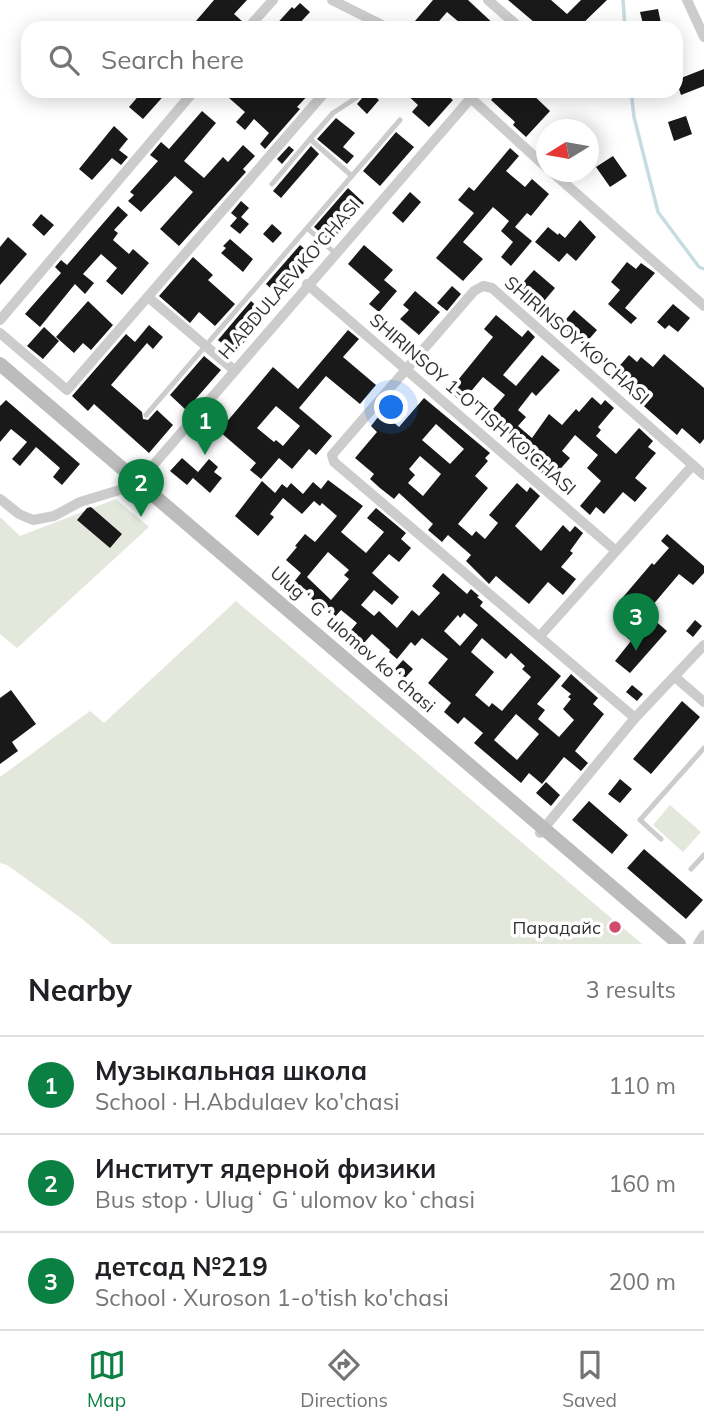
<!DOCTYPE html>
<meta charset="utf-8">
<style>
:root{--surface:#fff;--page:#f2f2f2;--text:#202124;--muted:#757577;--line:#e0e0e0;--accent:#0b8043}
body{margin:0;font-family:Mulish,sans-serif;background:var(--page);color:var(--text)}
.compass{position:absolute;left:536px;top:119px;width:63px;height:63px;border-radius:50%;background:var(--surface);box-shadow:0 4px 18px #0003;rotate:259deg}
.you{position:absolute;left:392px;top:408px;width:24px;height:24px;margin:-18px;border:5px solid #fff;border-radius:50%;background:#1a73e8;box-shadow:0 0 0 10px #1a73e833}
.badge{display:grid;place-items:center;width:46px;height:46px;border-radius:50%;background:var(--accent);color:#fff;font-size:23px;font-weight:700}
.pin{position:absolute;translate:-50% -58px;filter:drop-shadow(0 2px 4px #0008)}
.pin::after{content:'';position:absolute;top:37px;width:24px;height:21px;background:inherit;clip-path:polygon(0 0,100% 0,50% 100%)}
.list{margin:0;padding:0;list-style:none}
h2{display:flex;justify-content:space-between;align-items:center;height:91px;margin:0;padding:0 28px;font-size:30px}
h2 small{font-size:23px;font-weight:400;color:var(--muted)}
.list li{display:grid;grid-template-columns:46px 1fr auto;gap:21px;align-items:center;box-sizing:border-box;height:98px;padding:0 28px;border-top:2px solid var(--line)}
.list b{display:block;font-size:26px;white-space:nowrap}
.list p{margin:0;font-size:23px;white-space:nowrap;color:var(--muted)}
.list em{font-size:23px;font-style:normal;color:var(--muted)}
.icon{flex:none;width:38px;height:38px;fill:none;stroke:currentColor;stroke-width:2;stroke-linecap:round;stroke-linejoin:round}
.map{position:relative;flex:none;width:704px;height:944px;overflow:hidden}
.search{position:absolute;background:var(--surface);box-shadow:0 4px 18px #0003;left:21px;right:21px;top:21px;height:77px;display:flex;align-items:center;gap:18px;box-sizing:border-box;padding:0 24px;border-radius:21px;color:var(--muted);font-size:26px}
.sheet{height:385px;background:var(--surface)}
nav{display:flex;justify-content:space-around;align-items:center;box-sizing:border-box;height:98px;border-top:2px solid var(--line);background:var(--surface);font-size:19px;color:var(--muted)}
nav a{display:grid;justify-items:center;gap:4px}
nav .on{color:var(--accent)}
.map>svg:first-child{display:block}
.green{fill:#e3e7dc}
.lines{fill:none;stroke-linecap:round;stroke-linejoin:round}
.stream{stroke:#c7dce1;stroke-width:3.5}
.building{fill:#191919;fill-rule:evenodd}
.service{stroke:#ccc;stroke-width:5}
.minor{stroke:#ccc;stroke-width:10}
.secondary{stroke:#bcbcbc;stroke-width:14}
.poi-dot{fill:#d04c6d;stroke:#fff;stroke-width:2.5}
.labels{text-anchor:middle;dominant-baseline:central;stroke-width:7;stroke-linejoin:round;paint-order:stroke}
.street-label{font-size:18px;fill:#323232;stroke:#fff}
.poi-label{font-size:18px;fill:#323232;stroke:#fff;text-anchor:end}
</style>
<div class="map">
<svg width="704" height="944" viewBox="0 0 704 944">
<rect width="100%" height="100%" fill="#fff"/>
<path class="green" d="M 116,499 L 149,527 L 17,648 L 0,634 L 0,517 L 20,536 Z
M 236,601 L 642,944 L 112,944 L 81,918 L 7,865 L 0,863 L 0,777 L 90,711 L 104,723 Z
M 670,805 L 701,832 L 683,852 L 653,825 Z"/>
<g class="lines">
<path class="stream" d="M 623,0 L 625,28
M 631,91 L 634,117 L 658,212 L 699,267 L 704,269"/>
</g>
<path class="building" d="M 214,0 L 247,0 L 234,14 L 243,22 L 240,28 L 190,28 Z
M 433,0 L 468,0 L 498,28 L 466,28 L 447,12 L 433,28 L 409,28 Z
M 508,0 L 551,0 L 567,14 L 581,0 L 607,0 L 578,28 L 541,28 Z
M 300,3 L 310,12 L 298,25 L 296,22 L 291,28 L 273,28 L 292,7 L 294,9 Z
M 658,9 L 662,28 L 644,28 L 640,12 Z
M 704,69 L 704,86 L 681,95 L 676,80 Z
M 151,91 L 168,91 L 143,119 L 129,107 L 141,93 L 145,97 Z
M 221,91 L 312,91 L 297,107 L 300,109 L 265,149 L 260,144 L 269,133 L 254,119 L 245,130 L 236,122 L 245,112 Z
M 368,91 L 379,100 L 367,114 L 357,104 Z
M 403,91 L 442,91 L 453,100 L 429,127 L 412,112 L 418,105 Z
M 499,91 L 511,91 L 515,95 L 519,91 L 529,91 L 550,111 L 526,137 L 513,125 L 515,122 L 491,100 Z
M 202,111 L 216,123 L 184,161 L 204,178 L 223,157 L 228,162 L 243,145 L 255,156 L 243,169 L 246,172 L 179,246 L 160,229 L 193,192 L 175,176 L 141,212 L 128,201 L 134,195 L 130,192 L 158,161 L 150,155 L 161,142 L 169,149 Z
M 686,116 L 692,134 L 674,141 L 668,122 Z
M 336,118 L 355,133 L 343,147 L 354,156 L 347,164 L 317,139 Z
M 114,126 L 128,139 L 119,150 L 128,157 L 121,165 L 112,158 L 92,180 L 79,169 Z
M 396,132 L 414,147 L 380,186 L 363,171 Z
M 289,146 L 294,150 L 282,164 L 277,159 Z
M 311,146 L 319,154 L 281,198 L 273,191 Z
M 510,148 L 519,156 L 506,171 L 525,187 L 532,179 L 549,194 L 531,216 L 527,213 L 515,227 L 532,241 L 511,266 L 501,257 L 513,242 L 501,231 L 509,221 L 493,207 L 463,242 L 483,259 L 463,281 L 436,258 L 474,213 L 458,200 L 469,187 L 474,191 Z
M 613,156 L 627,176 L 610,187 L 596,167 Z
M 348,188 L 364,203 L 331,242 L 314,227 Z
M 410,192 L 421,202 L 403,223 L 392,213 Z
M 241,201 L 249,208 L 241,217 L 249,224 L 240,234 L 230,226 L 237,218 L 231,213 Z
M 118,206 L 128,215 L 114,230 L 118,233 L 113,240 L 129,254 L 133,249 L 149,263 L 122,295 L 106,281 L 117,268 L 101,254 L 83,274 L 94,283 L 85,294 L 75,284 L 40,327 L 25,314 L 61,273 L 55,267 L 61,260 L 67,265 Z
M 41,214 L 54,225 L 44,236 L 32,225 Z
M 580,220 L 596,237 L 576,261 L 567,253 L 559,262 L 535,242 L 548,227 L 558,235 L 559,233 L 565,238 Z
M 272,224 L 282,233 L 273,243 L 263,234 Z
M 8,237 L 27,254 L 0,285 L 0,247 Z
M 230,239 L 253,259 L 243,272 L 221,253 L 226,248 L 223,246 Z
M 300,245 L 316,258 L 281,298 L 266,284 Z
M 364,245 L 393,270 L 384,280 L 397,291 L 379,312 L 369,304 L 380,292 L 348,264 Z
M 193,257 L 213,275 L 208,280 L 235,304 L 215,326 L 199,312 L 190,323 L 159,296 Z
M 627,262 L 636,269 L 641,263 L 655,273 L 625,308 L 637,318 L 631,324 L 608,304 L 620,290 L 611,282 Z
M 534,270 L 555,288 L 539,307 L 518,288 Z
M 452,286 L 461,294 L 447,311 L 437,303 Z
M 415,291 L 440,312 L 419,335 L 400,319 L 409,310 L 403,305 Z
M 88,301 L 113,325 L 91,350 L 83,343 L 74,353 L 56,337 Z
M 251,301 L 267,315 L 234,354 L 218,340 Z
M 673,304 L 690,318 L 678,332 L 669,325 L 665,329 L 657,322 Z
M 574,310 L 597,330 L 584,345 L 561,325 Z
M 496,315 L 522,337 L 528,330 L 535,337 L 503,375 L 516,386 L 542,355 L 560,370 L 536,396 L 532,392 L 518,410 L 526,417 L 518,426 L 532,438 L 549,414 L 562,425 L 576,409 L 579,412 L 592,397 L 601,405 L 605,400 L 614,408 L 598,427 L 601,430 L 596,436 L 616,454 L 639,428 L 653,441 L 648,447 L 656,453 L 635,478 L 647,488 L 635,502 L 623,492 L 604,514 L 596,507 L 590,515 L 580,506 L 601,481 L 587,468 L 598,455 L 575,435 L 562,451 L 570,458 L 556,474 L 548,467 L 542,473 L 519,453 L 520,451 L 513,445 L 517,440 L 488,415 L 505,395 L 483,377 L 462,402 L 449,391 L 493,337 L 484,329 Z
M 149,325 L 163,337 L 153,349 L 147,343 L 111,385 L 142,412 L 143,419 L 148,420 L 157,410 L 173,425 L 149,453 L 94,404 L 88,411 L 72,396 L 126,334 L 135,342 Z
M 44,327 L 59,341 L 43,359 L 27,346 Z
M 348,330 L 359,339 L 343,357 L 376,385 L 360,404 L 326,376 L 299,408 L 332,436 L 316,455 L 309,449 L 292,469 L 279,458 L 261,479 L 250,470 L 256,463 L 219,431 L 273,367 L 298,389 ZM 276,406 L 300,426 L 283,446 L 276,440 L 274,442 L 257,428 Z
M 596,348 L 603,354 L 595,364 L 588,357 Z
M 664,354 L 704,388 L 704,439 L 700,444 L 682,428 L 677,435 L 638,401 L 643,395 L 615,371 L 629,355 L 637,362 L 641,357 L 653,367 Z
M 204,356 L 221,370 L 186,410 L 170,395 Z
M 424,398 L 490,453 L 485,458 L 488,461 L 475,476 L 488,488 L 458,524 L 472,536 L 476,531 L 485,539 L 498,523 L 489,515 L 517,483 L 527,492 L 530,487 L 540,496 L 515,526 L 541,551 L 563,525 L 570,532 L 575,526 L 583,533 L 570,551 L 573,553 L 561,567 L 576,579 L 563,595 L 548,582 L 529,604 L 496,576 L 489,584 L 466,561 L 471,555 L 448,535 L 442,542 L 428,530 L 433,524 L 399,493 L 394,499 L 380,488 L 370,479 L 374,474 L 355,458 L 377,432 L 371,426 L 382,412 L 399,427 ZM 436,424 L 464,449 L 450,464 L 422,440 ZM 420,456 L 441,474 L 423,496 L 408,483 L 415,475 L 409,469 Z
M 6,400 L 80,464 L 62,485 L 53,477 L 60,468 L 36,447 L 20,466 L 12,459 L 27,442 L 11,429 L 0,442 L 0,406 Z
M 182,458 L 198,472 L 187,485 L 170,471 Z
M 209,459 L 218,467 L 214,472 L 222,478 L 210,493 L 193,478 Z
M 328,480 L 363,506 L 341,532 L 366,553 L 384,532 L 367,518 L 376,508 L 406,533 L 401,539 L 411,548 L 399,562 L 389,554 L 372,573 L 399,597 L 392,605 L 374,590 L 361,605 L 374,616 L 379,611 L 397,628 L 412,610 L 419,616 L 440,593 L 432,586 L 443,573 L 467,594 L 471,589 L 479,596 L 477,597 L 483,602 L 480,606 L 561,676 L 537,704 L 545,710 L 538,719 L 559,737 L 574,720 L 563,709 L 571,699 L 568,697 L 571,694 L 561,686 L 571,674 L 598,698 L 593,704 L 604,714 L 575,751 L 588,763 L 581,771 L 564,757 L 542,784 L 529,773 L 521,783 L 474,743 L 483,733 L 464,717 L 458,724 L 444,712 L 451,703 L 428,683 L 448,659 L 422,638 L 415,646 L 411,642 L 397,659 L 389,652 L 390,650 L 372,634 L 363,644 L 356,637 L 354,640 L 348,634 L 357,623 L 341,610 L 334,618 L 293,583 L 301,573 L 286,560 L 297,547 L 295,546 L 305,534 L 315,542 L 337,516 L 322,503 L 320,506 L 314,501 L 302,514 L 283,498 L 270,514 L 274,517 L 258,536 L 235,516 L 262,481 L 275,493 L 282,484 L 287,488 L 291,483 L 303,494 L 313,482 L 321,489 ZM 328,552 L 349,570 L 344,575 L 349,579 L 331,600 L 307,577 ZM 464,613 L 478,625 L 460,646 L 444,631 L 458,615 L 460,618 ZM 482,638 L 506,659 L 511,653 L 525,666 L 522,669 L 531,677 L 502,711 L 492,703 L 489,707 L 475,695 L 494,672 L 471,652 ZM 516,714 L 539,734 L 517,760 L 494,740 Z
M 91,507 L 122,534 L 110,548 L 77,520 L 87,508 Z
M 667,534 L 704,566 L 704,573 L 693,585 L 679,574 L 646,613 L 667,631 L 630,673 L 615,661 L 631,641 L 620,631 L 633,616 L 618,603 L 652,563 L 654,565 L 669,548 L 661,541 Z
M 695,620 L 702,626 L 693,637 L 686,631 Z
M 403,660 L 413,669 L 404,679 L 394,670 Z
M 632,685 L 643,694 L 637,701 L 626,692 Z
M 11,690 L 36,724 L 12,742 L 18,751 L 0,764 L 0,698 Z
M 682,701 L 700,717 L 651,774 L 633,759 Z
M 620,779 L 632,789 L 620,803 L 608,794 Z
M 546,782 L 560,795 L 551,806 L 536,793 Z
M 589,801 L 628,835 L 612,854 L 572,820 Z
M 644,849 L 703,900 L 686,919 L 627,868 Z"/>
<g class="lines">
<path class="service" d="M 352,176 L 310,139 L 333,113 L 356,98 L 363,91
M 272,184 L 310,139
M 307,228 L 335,253
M 146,415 L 400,120
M 661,839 L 640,820 L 704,748
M 691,869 L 704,855"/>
<path class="minor" d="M 332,0 L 388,28
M 488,0 L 520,28
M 687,0 L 704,37
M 248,28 L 273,0
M 463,91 L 546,167
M 552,172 L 704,306
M 307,284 L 616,551
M 148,297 L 234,370
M 0,320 L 194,91
M 0,333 L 67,390 L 326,91
M 0,499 L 19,514 L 33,520 L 54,516 L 80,502 L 136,485 L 477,91
M 540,636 L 693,465
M 675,677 L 704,702
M 635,718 L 334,462 L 332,455 L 474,291 L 483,286 L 492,288 L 704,475
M 540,833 L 635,718 L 704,645
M 698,944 L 704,935"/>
<path class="secondary" d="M 0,364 L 679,944"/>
</g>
<circle class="poi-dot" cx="615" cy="927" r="7"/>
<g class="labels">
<g class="street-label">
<text transform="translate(289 279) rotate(-49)">H.ABDULAEV KO'CHASI</text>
<text transform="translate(577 340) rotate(41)">SHIRINSOY KO'CHASI</text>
<text transform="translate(473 404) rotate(41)">SHIRINSOY 1-O'TISH KO'CHASI</text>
<text transform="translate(353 639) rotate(41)">Ulugʻ Gʻulomov koʻchasi</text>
</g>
<g class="poi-label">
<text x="601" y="927">Парадайс</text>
</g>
</g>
</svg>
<svg class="compass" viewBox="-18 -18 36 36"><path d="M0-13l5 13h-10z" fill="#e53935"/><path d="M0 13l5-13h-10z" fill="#757577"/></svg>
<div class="you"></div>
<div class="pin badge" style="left:205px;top:455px">1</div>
<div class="pin badge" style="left:141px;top:517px">2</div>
<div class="pin badge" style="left:636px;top:651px">3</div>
<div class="search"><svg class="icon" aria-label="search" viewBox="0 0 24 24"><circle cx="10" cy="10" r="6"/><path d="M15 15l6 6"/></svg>Search here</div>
</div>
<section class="sheet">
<h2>Nearby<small>3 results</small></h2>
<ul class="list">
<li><span class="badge">1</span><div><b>Музыкальная школа</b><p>School · H.Abdulaev ko'chasi</p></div><em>110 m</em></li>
<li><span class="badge">2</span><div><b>Институт ядерной физики</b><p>Bus stop · Ulugʻ Gʻulomov koʻchasi</p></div><em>160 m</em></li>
<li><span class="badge">3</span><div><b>детсад №219</b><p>School · Хuroson 1-o'tish ko'chasi</p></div><em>200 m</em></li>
</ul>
</section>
<nav>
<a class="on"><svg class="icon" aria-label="map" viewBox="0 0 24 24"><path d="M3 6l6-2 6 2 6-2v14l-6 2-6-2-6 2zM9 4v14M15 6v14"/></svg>Map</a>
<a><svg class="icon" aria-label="directions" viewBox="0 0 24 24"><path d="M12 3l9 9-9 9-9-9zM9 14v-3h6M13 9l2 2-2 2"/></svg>Directions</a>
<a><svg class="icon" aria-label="saved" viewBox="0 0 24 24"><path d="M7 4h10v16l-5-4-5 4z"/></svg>Saved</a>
</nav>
